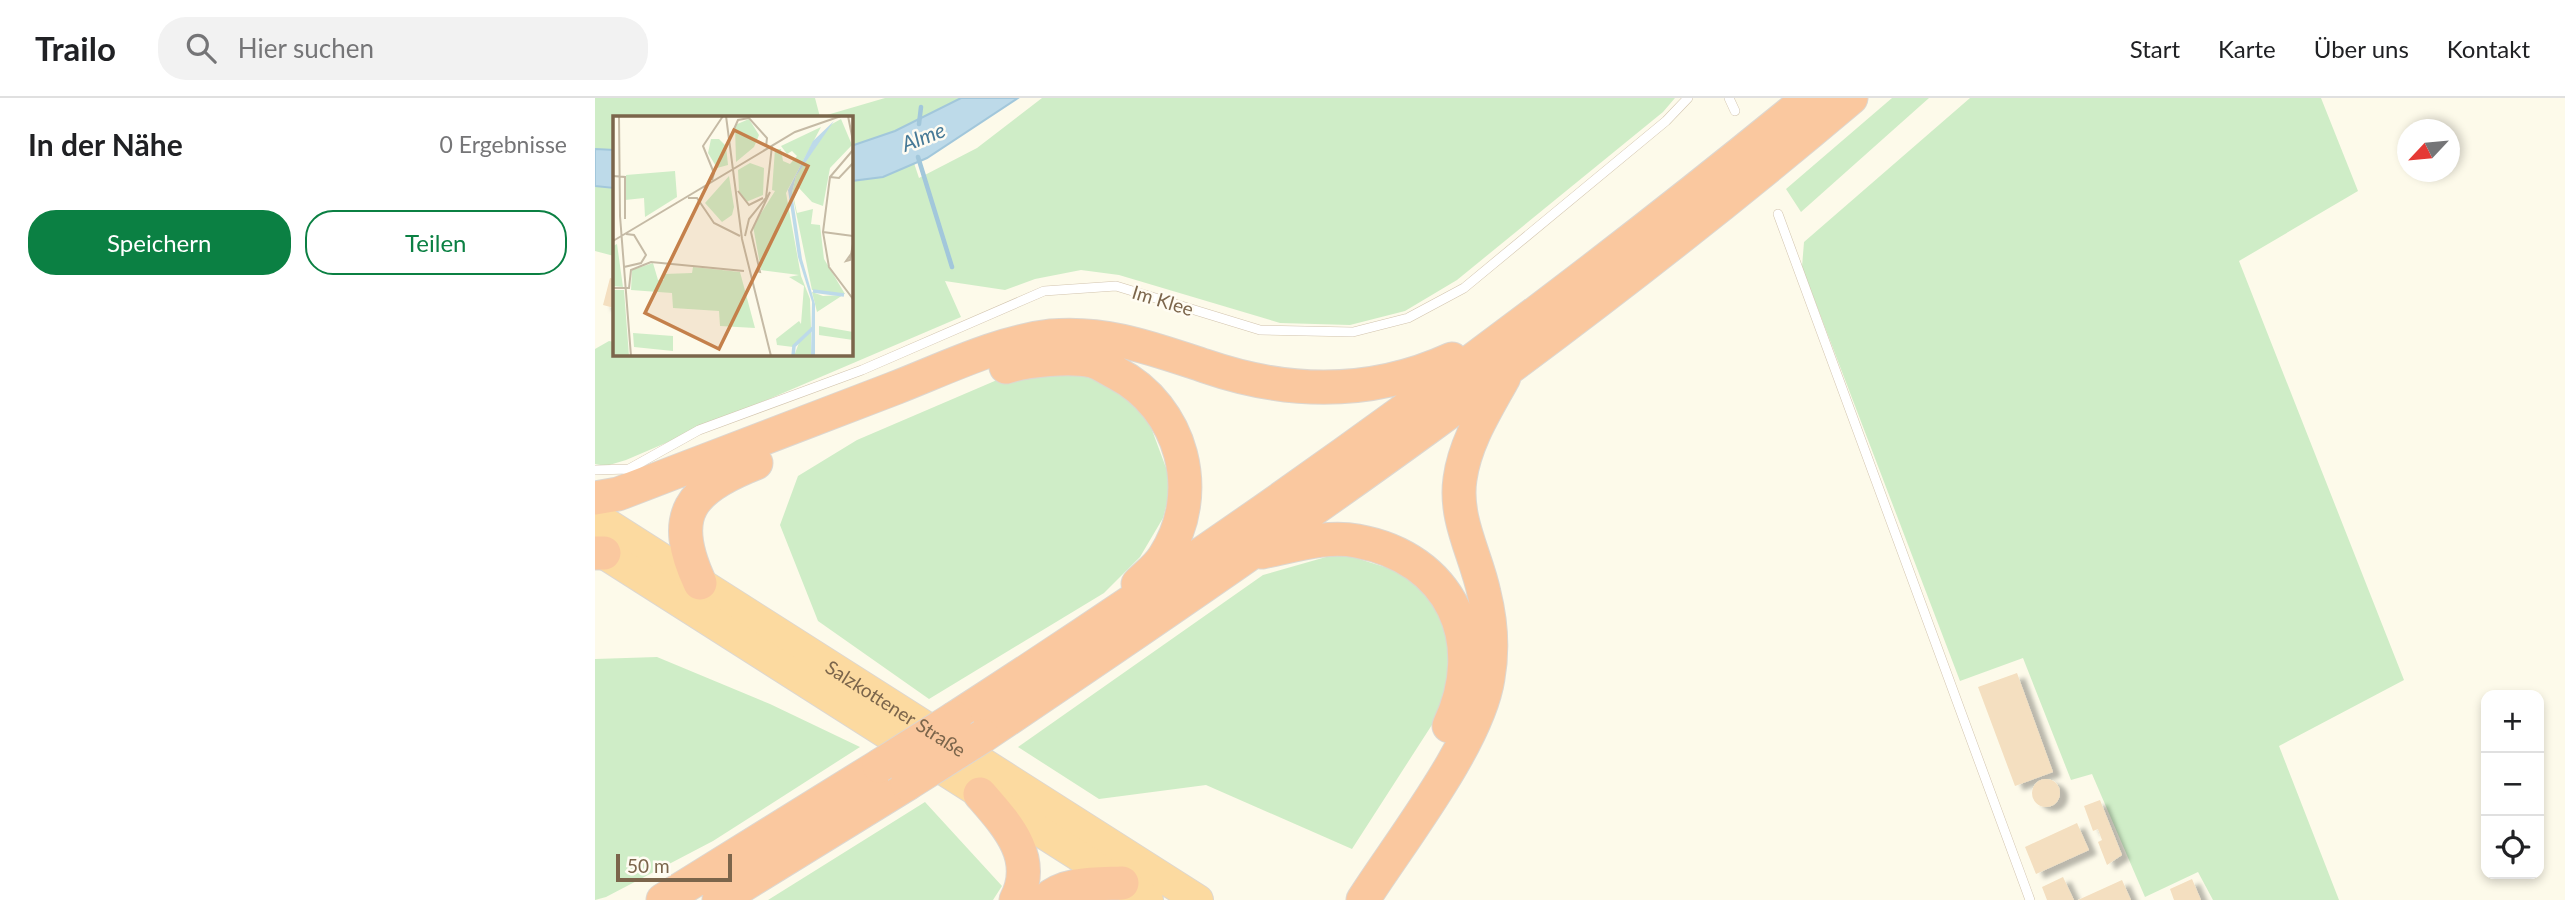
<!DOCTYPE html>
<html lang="de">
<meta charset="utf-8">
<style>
:root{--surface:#fff;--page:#f2f2f2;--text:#202124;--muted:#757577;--line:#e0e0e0;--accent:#0b8043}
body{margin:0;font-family:Lato,sans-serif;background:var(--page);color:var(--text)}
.controls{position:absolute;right:21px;bottom:21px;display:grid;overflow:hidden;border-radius:14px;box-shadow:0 4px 10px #0003}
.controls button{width:63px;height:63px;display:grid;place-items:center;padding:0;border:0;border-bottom:2px solid var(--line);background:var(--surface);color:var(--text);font:35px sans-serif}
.compass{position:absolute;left:1802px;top:21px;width:63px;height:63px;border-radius:50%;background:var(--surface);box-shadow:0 4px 10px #0003;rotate:244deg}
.scale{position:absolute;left:21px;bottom:18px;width:116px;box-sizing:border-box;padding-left:7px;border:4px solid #7b654b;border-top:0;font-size:19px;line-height:24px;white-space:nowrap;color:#7b654b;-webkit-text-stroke:5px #fffcf2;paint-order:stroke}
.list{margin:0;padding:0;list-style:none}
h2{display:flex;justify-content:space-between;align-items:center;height:91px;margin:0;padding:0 28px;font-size:30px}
h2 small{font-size:23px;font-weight:400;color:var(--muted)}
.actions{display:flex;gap:14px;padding:21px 28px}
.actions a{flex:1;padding:16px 0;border:2px solid var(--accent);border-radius:28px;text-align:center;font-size:24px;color:var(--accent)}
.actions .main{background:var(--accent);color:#fff}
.icon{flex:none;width:38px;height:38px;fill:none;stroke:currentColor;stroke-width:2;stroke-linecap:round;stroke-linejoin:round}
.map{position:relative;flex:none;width:1970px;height:802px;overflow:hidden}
header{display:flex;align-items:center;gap:42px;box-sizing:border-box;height:98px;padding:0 35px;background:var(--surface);border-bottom:2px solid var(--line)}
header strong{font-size:33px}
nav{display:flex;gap:38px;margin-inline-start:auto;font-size:24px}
.search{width:490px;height:63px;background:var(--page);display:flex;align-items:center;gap:18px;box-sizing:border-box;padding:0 24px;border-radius:28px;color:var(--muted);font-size:26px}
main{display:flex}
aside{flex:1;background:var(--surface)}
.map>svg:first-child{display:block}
.green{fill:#cfedc7}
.water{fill:#bddae9;stroke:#a2c7db;stroke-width:2}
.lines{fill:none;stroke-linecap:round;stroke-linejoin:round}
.stream{stroke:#a2c7db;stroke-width:4.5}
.building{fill:#f4dfc0;filter:url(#shadow)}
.service-casing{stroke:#d2c4ae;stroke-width:10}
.trunk-casing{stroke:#ddd7d0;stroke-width:32}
.motorway-casing{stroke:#ddd7d0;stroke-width:35}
.service{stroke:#fff;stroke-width:9}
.trunk{stroke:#fcdaa0;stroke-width:30}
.motorway{stroke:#fac89f;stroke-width:33}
.motorway-bridge-casing{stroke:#ddd7d0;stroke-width:35;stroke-linecap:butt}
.motorway-bridge{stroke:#fac89f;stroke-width:33}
.labels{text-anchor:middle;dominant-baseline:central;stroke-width:5;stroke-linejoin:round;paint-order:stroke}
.street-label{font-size:19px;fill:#7b654b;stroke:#fffcf2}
.water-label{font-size:21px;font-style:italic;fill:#467996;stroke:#fffcf2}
.inset-river{fill:none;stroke:#bddae9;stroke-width:3.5}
.inset-road{fill:none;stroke:#c5baa5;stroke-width:2}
.view{fill:#c4804b;fill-opacity:0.15;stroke:#c4804b;stroke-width:3.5}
.inset-edge{fill:none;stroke:#7b654b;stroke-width:3.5}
</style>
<header>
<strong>Trailo</strong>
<div class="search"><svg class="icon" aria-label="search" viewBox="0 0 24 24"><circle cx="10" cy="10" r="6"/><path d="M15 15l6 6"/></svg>Hier suchen</div>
<nav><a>Start</a><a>Karte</a><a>Über uns</a><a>Kontakt</a></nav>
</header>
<main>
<aside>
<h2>In der Nähe<small>0 Ergebnisse</small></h2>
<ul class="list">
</ul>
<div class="actions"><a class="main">Speichern</a><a>Teilen</a></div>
</aside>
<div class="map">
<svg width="1970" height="802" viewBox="0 0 1970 802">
<defs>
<filter id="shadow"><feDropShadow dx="8" dy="4.5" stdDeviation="2" flood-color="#0004"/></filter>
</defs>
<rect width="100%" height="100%" fill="#fdfaea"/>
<path class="green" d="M 0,0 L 220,0 L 225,19 L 290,0 L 366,0 L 300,33 L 256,48 L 256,19 L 19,19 L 19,52 L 0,51 Z
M 447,0 L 1080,0 L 1068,14 L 862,182 L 810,213 L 755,227 L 685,225 L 524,177 L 486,172 L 440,181 L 410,192 L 350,183 L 366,219 L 31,362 L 11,368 L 0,366 L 0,251 L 14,243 L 19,244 L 19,256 L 256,256 L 256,83 L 288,79 L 319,65 L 324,80 L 382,50 Z
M 1297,0 L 1334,0 L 1206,114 L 1191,91 Z
M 1375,0 L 1726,0 L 1763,93 L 1644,163 L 1809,582 L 1684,648 L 1744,802 L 1618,802 L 1603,774 L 1550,799 L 1497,676 L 1476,682 L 1428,560 L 1365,583 L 1207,169 L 1209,144 Z
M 0,88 L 19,90 L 19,158 L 0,153 Z
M 437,273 L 505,280 L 547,305 L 577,386 L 568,420 L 545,459 L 509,495 L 334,601 L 223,523 L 185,427 L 203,378 L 262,342 L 402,282 Z
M 745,455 L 812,476 L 847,517 L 856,569 L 842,619 L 757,751 L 611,687 L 504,701 L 423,649 L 668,477 Z
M 62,559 L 175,606 L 265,649 L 118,743 L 11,799 L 0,802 L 0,561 Z
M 330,704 L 407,788 L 398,802 L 173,802 Z"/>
<path class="water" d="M 366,0 L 423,0 L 332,60 L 288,79 L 256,83 L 256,48 L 300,33 Z
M 0,51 L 19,52 L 19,90 L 0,88 Z"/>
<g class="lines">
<path class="stream" d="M 324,26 L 326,9
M 323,59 L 357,169"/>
</g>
<path class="building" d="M 15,180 L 19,181 L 19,210 L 8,207 Z
M 1422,575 L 1458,674 L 1420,688 L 1383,589 Z
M1437 695a14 14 0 1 1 28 0a14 14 0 1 1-28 0Z
M 1505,702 L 1527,757 L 1512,767 L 1503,744 L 1507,742 L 1503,731 L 1498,733 L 1489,708 Z
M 1482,725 L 1494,752 L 1441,776 L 1430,749 Z
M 1468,779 L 1479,802 L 1452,802 L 1447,789 Z
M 1597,781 L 1606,802 L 1579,802 L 1575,791 Z
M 1527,782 L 1536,802 L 1483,802 Z"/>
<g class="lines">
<defs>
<path id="service" d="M 1134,0 L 1140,13
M 1183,116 L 1435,802
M 0,372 L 34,371 L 104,332 L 267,272 L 449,193 L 521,188 L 665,232 L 758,234 L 813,220 L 869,190 L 1071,23 L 1093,0"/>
<g id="trunk">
<path id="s1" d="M 0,418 L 603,802"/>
<path d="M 0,450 L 553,802"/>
</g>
<path id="motorway" d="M 411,269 C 432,262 476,258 497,263 C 505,265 513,271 521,275 C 587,309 611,395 569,459 C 563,469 552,477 543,486
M 0,400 L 23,396 C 116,360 208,325 300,290 C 349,271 403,244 456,238 C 511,233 558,251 610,268 C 694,297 776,298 857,261
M 667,454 C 698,448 731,437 762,443 C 856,460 894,543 854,628
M 0,455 L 9,455
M 105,485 C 73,416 95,391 161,365
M 360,620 C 656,429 942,223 1214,0
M 388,638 C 686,438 982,232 1256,0
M 385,696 C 412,727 443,760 421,802
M 68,802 L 284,668
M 124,802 L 312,686
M 451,802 C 470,784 503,786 527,785
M 768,802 C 805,744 883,645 893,580 C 898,552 896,523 889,495 C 881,457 859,421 865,381 C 870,344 891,312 909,279"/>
</defs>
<use href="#service" class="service-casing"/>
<use href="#trunk" class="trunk-casing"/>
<use href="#motorway" class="motorway-casing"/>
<use href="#service" class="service"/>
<use href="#trunk" class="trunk"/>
<use href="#motorway" class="motorway"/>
<defs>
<path id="motorway-bridge" d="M 284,668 L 360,620
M 312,686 L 388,638"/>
</defs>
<use href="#motorway-bridge" class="motorway-bridge-casing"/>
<use href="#motorway-bridge" class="motorway-bridge"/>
</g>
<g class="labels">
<g class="street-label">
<text transform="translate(568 202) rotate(17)">Im Klee</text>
<text stroke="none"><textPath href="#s1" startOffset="357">Salzkottener Straße</textPath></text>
</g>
<g class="water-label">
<text transform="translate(328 38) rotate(-21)">Alme</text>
</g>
</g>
<g transform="translate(18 18)">
<rect width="240" height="240" fill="#fdfaea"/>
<path d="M 136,3 L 146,19 L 141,31 L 123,46 L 122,9 ZM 228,3 L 239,29 L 217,52 L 210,90 L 199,86 L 185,71 L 181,83 L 184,97 L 200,93 L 198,108 L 207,109 L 211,143 L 232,178 L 220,178 L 199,174 L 179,77 L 183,60 L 203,27 L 219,8 ZM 208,11 L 173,77 L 188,160 L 197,183 L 198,212 L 180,231 L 164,229 L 163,223 L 186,205 L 188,208 L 191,170 L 176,161 L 186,159 L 148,154 L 140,110 L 162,75 L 159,74 L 162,33 L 168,33 L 170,45 L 177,48 L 184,40 L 179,35 L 174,38 L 168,30 ZM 98,23 L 106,23 L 113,30 L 115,49 L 104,52 L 95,37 ZM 137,47 L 151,52 L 150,79 L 133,86 L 126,75 L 125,54 ZM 62,55 L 64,81 L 32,101 L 31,82 L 12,84 L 13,59 ZM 116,60 L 121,91 L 119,99 L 109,106 L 92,87 ZM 4,128 L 10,171 L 0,170 L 0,130 ZM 40,147 L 45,164 L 51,164 L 51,158 L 79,157 L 80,151 L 127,156 L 142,212 L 107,210 L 106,195 L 60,192 L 59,177 L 18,174 L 19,154 ZM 0,174 L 11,174 L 16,240 L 0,240 ZM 199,176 L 210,180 L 230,179 L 204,196 ZM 206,210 L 240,216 L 240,224 L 206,219 ZM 198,214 L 198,240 L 181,240 L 187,224 ZM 20,217 L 60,220 L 60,235 L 21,231 Z" fill="#cfedc7"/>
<path d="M 221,5 L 183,60 L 179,77 L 189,143 L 202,188 L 202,240 L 198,240 L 199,186 L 185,141 L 175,74 L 200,25 Z" fill="#bddae9"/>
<path class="inset-river" d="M 200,175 L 231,179M 180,240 L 181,230 L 200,212"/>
<path class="inset-road" d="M 6,0 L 7,100 L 18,240M 113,0 L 129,123 L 158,240M 235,0 L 240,25M 118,20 L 125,4 L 136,2 L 154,22 L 153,31M 240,34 L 217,61 L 210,116 L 216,151 L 240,183M 0,60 L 12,61 L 12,103M 217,61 L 226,62 L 240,47M 99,64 L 101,57 L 90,30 L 110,0M 125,75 L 136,89 L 150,82M 75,82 L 84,82 L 101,107 L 127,120M 210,116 L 240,120M 132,120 L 136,103 L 153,82 L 159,30M 0,125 L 182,16 L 228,0M 238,138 L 233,145 L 237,144 L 240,128M 11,151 L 28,147 L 33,139 L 21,119 L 13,118M 143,155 L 147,156 L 138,116 L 157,76M 0,172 L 16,172 L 18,154 L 38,146 L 131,155"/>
<path class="view" d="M 121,14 L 195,50 L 106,233 L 32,197 Z"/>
<rect width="240" height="240" class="inset-edge"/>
</g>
</svg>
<div class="controls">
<button>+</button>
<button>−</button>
<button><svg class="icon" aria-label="locate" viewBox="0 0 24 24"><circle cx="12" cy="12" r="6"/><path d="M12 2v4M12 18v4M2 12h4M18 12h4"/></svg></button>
</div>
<svg class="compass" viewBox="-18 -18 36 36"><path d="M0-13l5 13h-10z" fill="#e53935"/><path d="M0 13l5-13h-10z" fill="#757577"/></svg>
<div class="scale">50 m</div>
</div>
</main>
